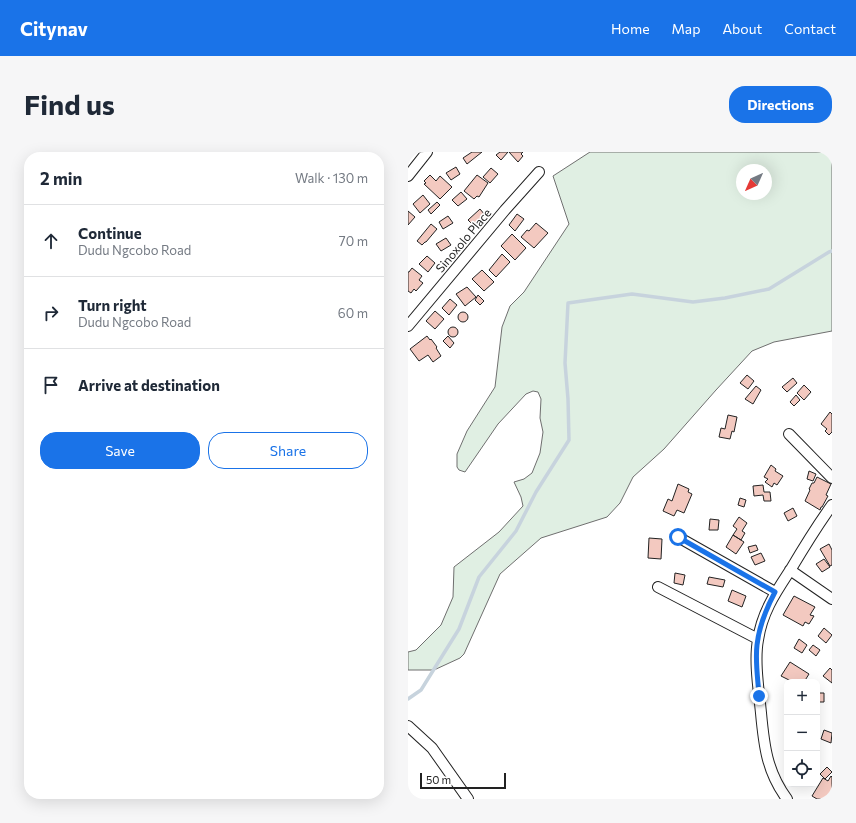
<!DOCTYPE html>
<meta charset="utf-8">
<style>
:root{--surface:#fff;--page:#f6f6f7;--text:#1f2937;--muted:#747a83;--line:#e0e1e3;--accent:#1a73e8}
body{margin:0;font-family:Commissioner,sans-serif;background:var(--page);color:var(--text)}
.controls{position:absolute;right:12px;bottom:12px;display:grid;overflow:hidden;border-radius:8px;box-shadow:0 4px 16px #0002}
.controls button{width:36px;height:36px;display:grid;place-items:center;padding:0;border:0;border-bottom:1px solid var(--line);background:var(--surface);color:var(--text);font:20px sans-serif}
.compass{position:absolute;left:328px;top:12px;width:36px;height:36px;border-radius:50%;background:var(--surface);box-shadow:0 4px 16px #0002;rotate:225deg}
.scale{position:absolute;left:12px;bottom:10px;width:86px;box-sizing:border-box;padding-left:4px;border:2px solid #222;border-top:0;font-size:11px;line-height:14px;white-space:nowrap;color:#222;-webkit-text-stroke:3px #fff;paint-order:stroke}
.stop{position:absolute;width:12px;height:12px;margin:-9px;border:3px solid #1a73e8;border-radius:50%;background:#fff}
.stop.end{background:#1a73e8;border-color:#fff;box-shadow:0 1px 4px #0008}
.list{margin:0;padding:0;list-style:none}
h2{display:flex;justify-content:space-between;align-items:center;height:52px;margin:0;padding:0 16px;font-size:17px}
h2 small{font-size:13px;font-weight:400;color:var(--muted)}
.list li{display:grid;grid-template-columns:26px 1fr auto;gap:12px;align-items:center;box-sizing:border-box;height:72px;padding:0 16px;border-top:1px solid var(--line)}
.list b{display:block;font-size:15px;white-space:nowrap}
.list p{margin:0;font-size:13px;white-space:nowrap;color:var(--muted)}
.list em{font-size:13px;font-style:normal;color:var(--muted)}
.actions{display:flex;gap:8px;padding:12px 16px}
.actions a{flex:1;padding:9px 0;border:1px solid var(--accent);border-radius:16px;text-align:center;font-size:14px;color:var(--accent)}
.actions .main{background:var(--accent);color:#fff}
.icon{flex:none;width:22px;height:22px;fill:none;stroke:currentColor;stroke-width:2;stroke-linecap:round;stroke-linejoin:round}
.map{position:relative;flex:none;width:424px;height:647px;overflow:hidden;border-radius:16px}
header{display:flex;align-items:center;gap:24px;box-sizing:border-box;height:56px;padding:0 20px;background:var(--accent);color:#fff}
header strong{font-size:19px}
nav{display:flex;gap:22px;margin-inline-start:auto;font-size:14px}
.intro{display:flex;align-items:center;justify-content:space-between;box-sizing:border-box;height:96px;padding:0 24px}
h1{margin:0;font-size:28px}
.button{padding:10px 18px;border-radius:16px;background:var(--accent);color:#fff;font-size:14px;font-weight:700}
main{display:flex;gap:24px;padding:0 24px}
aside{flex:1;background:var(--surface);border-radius:16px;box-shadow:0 4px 16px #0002}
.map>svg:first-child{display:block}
.green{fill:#e0efe3;stroke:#6f6f6f;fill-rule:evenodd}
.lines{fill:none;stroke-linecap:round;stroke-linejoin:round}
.stream{stroke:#c7d3dd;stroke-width:3.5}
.building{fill:#f3c9c0;stroke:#222}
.street-casing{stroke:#222;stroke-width:12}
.street{stroke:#fff;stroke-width:10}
.route{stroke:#1a73e8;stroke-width:5}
.labels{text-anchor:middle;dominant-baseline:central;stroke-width:3;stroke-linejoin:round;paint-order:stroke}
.street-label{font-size:12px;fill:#222;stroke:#fff}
</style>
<header>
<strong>Citynav</strong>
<nav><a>Home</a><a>Map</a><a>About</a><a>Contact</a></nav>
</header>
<div class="intro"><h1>Find us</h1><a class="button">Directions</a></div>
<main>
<aside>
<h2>2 min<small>Walk · 130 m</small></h2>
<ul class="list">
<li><svg class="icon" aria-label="ahead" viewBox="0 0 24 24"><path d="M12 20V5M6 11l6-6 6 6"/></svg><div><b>Continue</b><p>Dudu Ngcobo Road</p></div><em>70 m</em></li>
<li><svg class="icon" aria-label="right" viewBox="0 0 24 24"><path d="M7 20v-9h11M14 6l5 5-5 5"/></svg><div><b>Turn right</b><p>Dudu Ngcobo Road</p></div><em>60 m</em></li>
<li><svg class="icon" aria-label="arrive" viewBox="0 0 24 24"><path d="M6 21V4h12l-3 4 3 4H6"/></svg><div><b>Arrive at destination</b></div></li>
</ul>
<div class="actions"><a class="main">Save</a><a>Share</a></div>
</aside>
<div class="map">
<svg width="424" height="647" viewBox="0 0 424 647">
<rect width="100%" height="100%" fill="#fff"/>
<path class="green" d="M 182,0 L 424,0 L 424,179 L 366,190 L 344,199 L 308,238 L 256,297 L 225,325 L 212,351 L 199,365 L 133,386 L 92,422 L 56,502 L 52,506 L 26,518 L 0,518 L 0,500 L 8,498 L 33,473 L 45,445 L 46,415 L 91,380 L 115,354 L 113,345 L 106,330 L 116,327 L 124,321 L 132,301 L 135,280 L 132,266 L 133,247 L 130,240 L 125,239 L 118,242 L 90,272 L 57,320 L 51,318 L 49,315 L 49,302 L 59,279 L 87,235 L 94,175 L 102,154 L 116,140 L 161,72 L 145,24 ZM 334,18 L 358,18 L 358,42 L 334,42 Z"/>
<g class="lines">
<path class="stream" d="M 0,547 L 13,538 L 51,477 L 71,425 L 108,379 L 128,340 L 161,288 L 160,247 L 157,211 L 160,151 L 224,142 L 285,150 L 317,146 L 361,137 L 421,100 L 424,99"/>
</g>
<path class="building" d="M 64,0 L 74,0 L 59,12 L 55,6 Z
M 92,0 L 100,0 L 93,8 L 88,3 Z
M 101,0 L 115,0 L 113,2 L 115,4 L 110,10 Z
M 48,15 L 52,22 L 43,28 L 38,21 Z
M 83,16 L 90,22 L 82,31 L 75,25 Z
M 22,23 L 28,29 L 32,24 L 44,35 L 32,47 L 16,32 L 18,31 L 16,29 Z
M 69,23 L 80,31 L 71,45 L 69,44 L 66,47 L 56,39 Z
M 53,40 L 59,47 L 50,54 L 44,48 Z
M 15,43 L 22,52 L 12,61 L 5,52 Z
M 29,50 L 32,53 L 23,62 L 20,58 Z
M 72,57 L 77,63 L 66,74 L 60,68 Z
M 0,59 L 7,65 L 0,73 Z
M 109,62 L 116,67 L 107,79 L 101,73 Z
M 40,64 L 45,71 L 35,77 L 31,70 Z
M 128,71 L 140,81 L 126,96 L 113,85 L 119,78 L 121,79 Z
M 23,72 L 29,77 L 18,90 L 17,90 L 14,93 L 9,89 Z
M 104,82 L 118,96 L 107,108 L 93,94 Z
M 38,86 L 43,93 L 33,99 L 28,92 Z
M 94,102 L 102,110 L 88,125 L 81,118 Z
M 19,104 L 27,111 L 20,120 L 11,112 Z
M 4,116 L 14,124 L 11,128 L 15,131 L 8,139 L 6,137 L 3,141 L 0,139 L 0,120 L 1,120 Z
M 74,118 L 86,130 L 76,139 L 64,127 Z
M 59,135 L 68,145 L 57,154 L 48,142 Z
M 70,143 L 76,149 L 72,153 L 67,148 Z
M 42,147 L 49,153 L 41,163 L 34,156 Z
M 27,159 L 36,167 L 27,177 L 18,169 Z
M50 165a5 5 0 1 1 10 0a5 5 0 1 1-10 0Z
M40 180a5 5 0 1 1 10 0a5 5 0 1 1-10 0Z
M 19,184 L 22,188 L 23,187 L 29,195 L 28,196 L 33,204 L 25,210 L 20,203 L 11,209 L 2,197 Z
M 40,184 L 46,191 L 42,196 L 35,189 Z
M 339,223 L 346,229 L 340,237 L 332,231 Z
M 385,226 L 389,231 L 379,240 L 374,235 Z
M 396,233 L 403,240 L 396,248 L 389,241 Z
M 348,234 L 353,238 L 345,252 L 337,247 Z
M 388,243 L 392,248 L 386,254 L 382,250 Z
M 422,260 L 424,262 L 424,280 L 421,283 L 417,279 L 419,277 L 413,272 Z
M 320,263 L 329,265 L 326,280 L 324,279 L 322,287 L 311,285 L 313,276 L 317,277 Z
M 363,313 L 368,317 L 367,319 L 375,324 L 369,333 L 366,331 L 364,335 L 357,330 L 360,327 L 356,325 Z
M 401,319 L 408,322 L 405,329 L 399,327 Z
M 409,325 L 423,332 L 418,343 L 420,344 L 414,355 L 413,355 L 412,358 L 397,349 L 402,338 L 401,337 L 404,331 L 406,331 Z
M 270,332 L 281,337 L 280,340 L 284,342 L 276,361 L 269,358 L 266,364 L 255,359 L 260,347 L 264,349 Z
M 355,333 L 356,340 L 362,340 L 363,349 L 356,349 L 355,343 L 346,344 L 345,334 Z
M 332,346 L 338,348 L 336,355 L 330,353 Z
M 385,356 L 389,364 L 380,369 L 376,361 Z
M 331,365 L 339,371 L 334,379 L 337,381 L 333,388 L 325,383 L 329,377 L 325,374 Z
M 302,367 L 311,368 L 310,378 L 301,378 Z
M 325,383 L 336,390 L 328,402 L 318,395 Z
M 241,386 L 254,387 L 253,407 L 240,406 Z
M 421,392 L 424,398 L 424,413 L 422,414 L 412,397 Z
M 348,393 L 350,398 L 342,401 L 340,395 Z
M 353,401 L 357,409 L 347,413 L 343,405 Z
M 416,407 L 422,415 L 414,420 L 408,412 Z
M 267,421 L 277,423 L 275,433 L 266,431 Z
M 301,425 L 317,428 L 315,435 L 299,432 Z
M 324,438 L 338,444 L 334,455 L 320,449 Z
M 386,444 L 407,455 L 402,463 L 406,464 L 401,472 L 397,470 L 395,474 L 375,463 Z
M 416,476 L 424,483 L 418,491 L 410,484 Z
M 391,487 L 399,493 L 394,501 L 386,496 Z
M 405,493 L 412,498 L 408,504 L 401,498 Z
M 382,510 L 401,522 L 396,530 L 387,530 L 384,528 L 383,529 L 373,524 Z
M 422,516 L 424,518 L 424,531 L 415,524 Z
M 409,541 L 416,541 L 416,550 L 409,550 Z
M 416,578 L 424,581 L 423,591 L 413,587 Z
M 419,615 L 424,620 L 417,627 L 412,622 Z
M 423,624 L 424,625 L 424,641 L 420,647 L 409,647 L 404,644 L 415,626 L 420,629 Z"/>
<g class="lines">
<defs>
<path id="street" d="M 0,24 L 19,0
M 0,174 L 97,58 L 131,20
M 381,282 L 424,326
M 270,385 L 367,440
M 382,418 L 424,447
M 250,435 L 350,487
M 0,574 L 24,596 L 60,647
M 379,647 C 359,620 356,594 353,561 C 351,540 346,509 350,488 C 354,460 368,440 383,417 C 396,395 409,374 424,353"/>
</defs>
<use href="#street" class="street-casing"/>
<use href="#street" class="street"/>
</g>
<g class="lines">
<path class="route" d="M 270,385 L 367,440 C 358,457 351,474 349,493 C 347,510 350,527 351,544"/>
</g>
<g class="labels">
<g class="street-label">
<text transform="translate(55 88) rotate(-50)">Sinoxolo Place</text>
</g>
</g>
</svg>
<div class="controls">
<button>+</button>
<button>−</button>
<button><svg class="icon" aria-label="locate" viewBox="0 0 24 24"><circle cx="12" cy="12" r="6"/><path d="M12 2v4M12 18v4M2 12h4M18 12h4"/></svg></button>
</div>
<svg class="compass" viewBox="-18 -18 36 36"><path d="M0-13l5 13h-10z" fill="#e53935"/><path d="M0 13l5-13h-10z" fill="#747a83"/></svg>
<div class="scale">50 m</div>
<div class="stop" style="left:270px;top:385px"></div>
<div class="stop end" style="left:351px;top:544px"></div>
</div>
</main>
